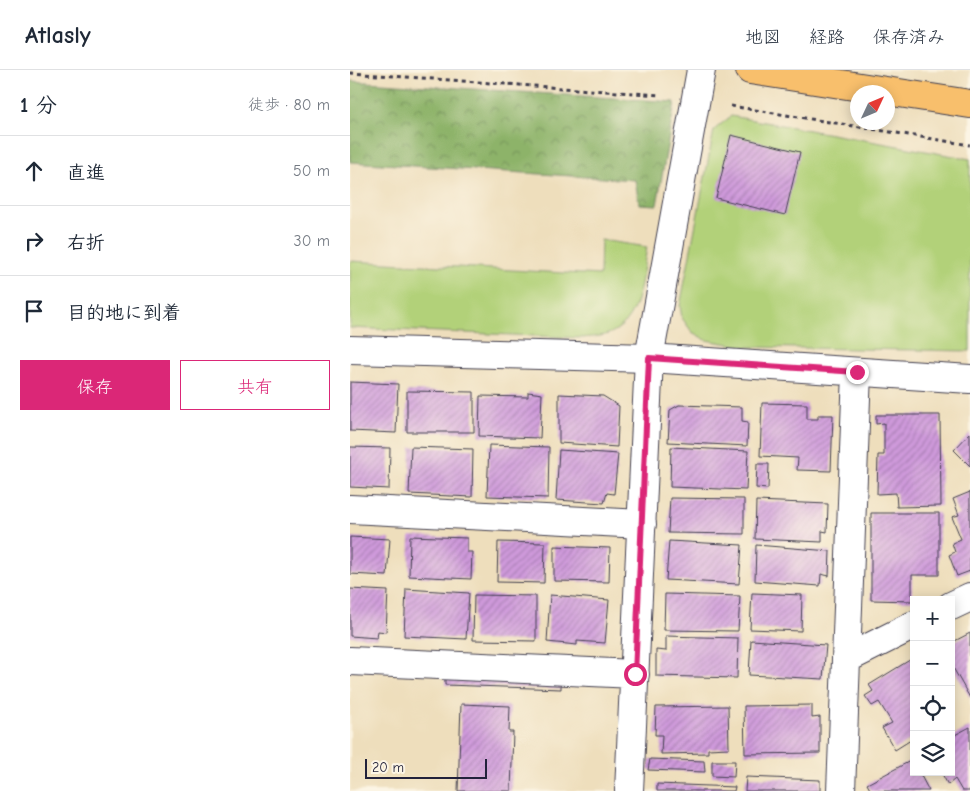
<!DOCTYPE html>
<html lang="ja">
<meta charset="utf-8">
<style>
:root{--surface:#fff;--page:#f2f2f3;--text:#1f2937;--muted:#747a83;--line:#e0e1e3;--accent:#db2777}
body{margin:0;font-family:"Comic Neue","Klee One",sans-serif;background:var(--page);color:var(--text)}
.controls{position:absolute;right:15px;bottom:15px;display:grid;overflow:hidden;border-radius:0px;box-shadow:0 2px 12px #0003}
.controls button{width:45px;height:45px;display:grid;place-items:center;padding:0;border:0;border-bottom:1px solid var(--line);background:var(--surface);color:var(--text);font:25px sans-serif}
.compass{position:absolute;left:500px;top:15px;width:45px;height:45px;border-radius:50%;background:var(--surface);box-shadow:0 2px 12px #0003;rotate:46deg}
.scale{position:absolute;left:15px;bottom:12px;width:122px;box-sizing:border-box;padding-left:5px;border:2px solid #22223b;border-top:0;font-size:14px;line-height:18px;white-space:nowrap;color:#22223b;-webkit-text-stroke:4px #fcf5e5;paint-order:stroke}
.stop{position:absolute;width:15px;height:15px;margin:-11px;border:4px solid #db2777;border-radius:50%;background:#fff}
.stop.end{background:#db2777;border-color:#fff;box-shadow:0 1px 5px #0008}
.list{margin:0;padding:0;list-style:none}
h2{display:flex;justify-content:space-between;align-items:center;height:65px;margin:0;padding:0 20px;font-size:21px}
h2 small{font-size:16px;font-weight:400;color:var(--muted)}
.list li{display:grid;grid-template-columns:32px 1fr auto;gap:15px;align-items:center;box-sizing:border-box;height:70px;padding:0 20px;border-top:1px solid var(--line)}
.list b{display:block;font-size:19px;white-space:nowrap}
.list em{font-size:16px;font-style:normal;color:var(--muted)}
.actions{display:flex;gap:10px;padding:15px 20px}
.actions a{flex:1;padding:11px 0;border:1px solid var(--accent);border-radius:0px;text-align:center;font-size:18px;color:var(--accent)}
.actions .main{background:var(--accent);color:#fff}
.icon{flex:none;width:28px;height:28px;fill:none;stroke:currentColor;stroke-width:2;stroke-linecap:round;stroke-linejoin:round}
.map{position:relative;flex:none;width:620px;height:721px;overflow:hidden}
header{display:flex;align-items:center;gap:30px;box-sizing:border-box;height:70px;padding:0 25px;background:var(--surface);border-bottom:1px solid var(--line)}
header strong{font-size:24px}
nav{display:flex;gap:28px;margin-inline-start:auto;font-size:18px}
main{display:flex}
aside{flex:1;background:var(--surface)}
.map>svg:first-child{display:block}
.forest{fill:url(#forest-crowns);stroke:#586a52}
.park{fill:#b2d179;stroke:#6a7a5a}
.building{fill:url(#building-hatch)}
.lines{fill:none;stroke-linecap:round;stroke-linejoin:round}
.minor-casing{stroke:#413e4e;stroke-width:30}
.tertiary-casing{stroke:#413e4e;stroke-width:30}
.motorway-casing{stroke:#413e4e;stroke-width:30}
.path{stroke:#413e4e;stroke-width:3;stroke-dasharray:4 4;stroke-linecap:butt}
.minor{stroke:#fff;stroke-width:28}
.tertiary{stroke:#fff;stroke-width:28}
.motorway{stroke:#f8bf6c;stroke-width:28}
.route{stroke:#db2777;stroke-width:6}
</style>
<header>
<strong>Atlasly</strong>
<nav><a>地図</a><a>経路</a><a>保存済み</a></nav>
</header>
<main>
<aside>
<h2>1 分<small>徒歩 · 80 m</small></h2>
<ul class="list">
<li><svg class="icon" aria-label="ahead" viewBox="0 0 24 24"><path d="M12 20V5M6 11l6-6 6 6"/></svg><div><b>直進</b></div><em>50 m</em></li>
<li><svg class="icon" aria-label="right" viewBox="0 0 24 24"><path d="M7 20v-9h11M14 6l5 5-5 5"/></svg><div><b>右折</b></div><em>30 m</em></li>
<li><svg class="icon" aria-label="arrive" viewBox="0 0 24 24"><path d="M6 21V4h12l-3 4 3 4H6"/></svg><div><b>目的地に到着</b></div></li>
</ul>
<div class="actions"><a class="main">保存</a><a>共有</a></div>
</aside>
<div class="map">
<svg width="620" height="721" viewBox="0 0 620 721">
<defs>
<pattern id="forest-crowns" width="20" height="18" patternUnits="userSpaceOnUse" patternTransform="scale(1.25)"><rect width="20" height="18" fill="#8db369"/><path d="M2 6a3 3 0 1 1 6 0M12 15a3 3 0 1 1 6 0" fill="none" stroke="#739158"/></pattern>
<pattern id="building-hatch" width="6" height="6" patternUnits="userSpaceOnUse" patternTransform="scale(1.25)"><rect width="6" height="6" fill="#cf9adb"/><path d="M-1 1l2-2M0 6l6-6M5 7l2-2" fill="none" stroke="#a87db3"/></pattern>
</defs>
<rect width="100%" height="100%" fill="#fcf5e5"/>
<filter id="ink" filterUnits="userSpaceOnUse"><feTurbulence type="fractalNoise" baseFrequency=".02" numOctaves="2"/><feDisplacementMap in="SourceGraphic" scale="10" xChannelSelector="R" yChannelSelector="G"/><feConvolveMatrix kernelMatrix="1 2 1 2 8 2 1 2 1" color-interpolation-filters="sRGB"/></filter>
<filter id="wash" filterUnits="userSpaceOnUse"><feTurbulence type="fractalNoise" baseFrequency=".0096" numOctaves="4" result="noise"/><feDisplacementMap in="SourceGraphic" scale="20" xChannelSelector="R" yChannelSelector="G"/><feGaussianBlur stdDeviation="1.12" result="paint"/><feColorMatrix in="noise" values="0 0 0 0 0 0 0 0 0 0 0 0 0 0 0 0 0 1.4 0 .05"/><feComposite in="paint" operator="in"/></filter>
<g filter="url(#wash)">
<rect width="100%" height="100%" fill="#eedebc"/>
<path class="forest" d="M 0,11 L 325,32 L 307,135 L 289,134 L 285,110 L 0,92 Z"/>
<path class="park" d="M 381,46 L 620,89 L 620,281 L 396,277 L 356,270 L 342,262 L 332,248 L 330,236 L 364,60 Z
M 251,170 L 297,177 C 291,208 291,255 255,265 C 248,267 239,267 232,268 L 0,258 L 0,191 L 250,205 Z"/>
<g id="blocks">
<path class="building" d="M 381,65 L 450,82 L 435,145 L 366,128 Z
M 0,312 L 48,314 L 46,363 L 0,361 Z
M 57,321 L 124,322 L 124,362 L 57,362 Z
M 178,322 L 192,324 L 190,368 L 129,366 L 130,326 L 178,327 Z
M 209,324 L 253,326 L 269,336 L 267,377 L 209,373 Z
M 412,333 L 457,334 L 457,349 L 468,349 L 468,345 L 483,345 L 481,401 L 447,400 L 448,388 L 410,386 Z
M 329,335 L 392,337 L 392,351 L 398,352 L 397,376 L 318,372 L 320,340 Z
M 526,345 L 590,345 L 591,436 L 547,437 L 546,423 L 527,424 L 528,385 L 534,385 L 534,353 L 526,354 Z
M 620,363 L 620,396 L 604,380 Z
M 139,375 L 199,377 L 198,428 L 137,426 Z
M 0,377 L 40,378 L 39,419 L 0,417 Z
M 61,377 L 123,379 L 122,427 L 59,424 Z
M 321,377 L 398,381 L 396,420 L 320,417 Z
M 209,380 L 268,384 L 264,424 L 257,423 L 254,433 L 206,430 Z
M 407,394 L 419,394 L 418,419 L 406,418 Z
M 620,422 L 620,501 L 607,506 L 599,485 L 605,482 L 602,473 L 611,469 L 602,447 L 609,445 L 603,429 Z
M 320,428 L 394,429 L 394,464 L 318,463 Z
M 406,431 L 478,434 L 477,462 L 472,461 L 472,472 L 405,469 Z
M 521,443 L 589,443 L 589,505 L 562,505 L 562,531 L 521,530 Z
M 60,466 L 117,468 L 117,482 L 122,482 L 121,509 L 59,506 Z
M 0,467 L 40,469 L 37,506 L 0,504 Z
M 319,471 L 392,475 L 389,514 L 316,510 Z
M 148,472 L 195,473 L 194,513 L 147,512 Z
M 406,475 L 480,481 L 479,506 L 471,504 L 470,516 L 405,511 Z
M 204,476 L 260,478 L 259,512 L 204,511 Z
M 0,519 L 38,521 L 36,562 L 28,561 L 27,568 L 0,566 Z
M 56,519 L 119,523 L 116,569 L 54,566 Z
M 402,523 L 452,525 L 451,561 L 400,559 Z
M 315,524 L 390,526 L 388,561 L 314,560 Z
M 124,525 L 186,526 L 186,571 L 123,570 Z
M 200,525 L 259,530 L 255,573 L 227,571 L 227,575 L 197,572 Z
M 620,563 L 620,628 L 601,594 L 601,573 Z
M 316,566 L 388,568 L 387,608 L 306,606 L 306,580 L 316,581 Z
M 401,570 L 476,575 L 473,609 L 399,605 Z
M 563,588 L 564,668 L 545,680 L 532,658 L 542,653 L 529,632 L 522,636 L 515,626 L 523,621 L 519,615 Z
M 95,603 L 211,606 L 211,619 L 95,615 Z
M 111,634 L 160,636 L 159,662 L 163,662 L 161,721 L 108,721 Z
M 462,635 L 462,648 L 470,647 L 470,683 L 395,684 L 394,636 Z
M 378,636 L 379,678 L 358,679 L 358,683 L 311,684 L 312,665 L 305,665 L 306,637 Z
M 620,657 L 620,721 L 612,721 L 605,709 L 598,715 L 591,702 L 601,702 L 601,667 Z
M 300,689 L 354,691 L 355,702 L 298,700 Z
M 562,690 L 564,702 L 569,702 L 579,721 L 521,721 L 517,714 Z
M 362,691 L 385,691 L 384,707 L 362,706 Z
M 396,707 L 470,710 L 470,721 L 395,721 Z
M 307,714 L 385,717 L 384,721 L 307,721 Z"/>
</g>
</g>
<g filter="url(#ink)">
<use href="#blocks" fill-opacity="0" stroke="#413e4e" stroke-width="1"/>
<g class="lines">
<defs>
<path id="minor" d="M 0,439 L 292,454
M 601,536 L 620,527
M 496,589 L 564,555
M 0,591 L 285,604
M 279,721 L 299,288 L 351,0
M 491,721 L 507,302"/>
<path id="tertiary" d="M 0,280 L 299,288 L 620,309"/>
<path id="motorway" d="M 400,0 L 620,34"/>
</defs>
<use href="#minor" class="minor-casing"/>
<use href="#tertiary" class="tertiary-casing"/>
<use href="#motorway" class="motorway-casing"/>
<path class="path" d="M 0,3 L 311,25
M 381,36 L 620,75"/>
<use href="#minor" class="minor"/>
<use href="#tertiary" class="tertiary"/>
<use href="#motorway" class="motorway"/>
</g>
</g>
<g class="lines" filter="url(#ink)">
<path class="route" d="M 285,604 L 299,288 L 507,302"/>
</g>
</svg>
<div class="controls">
<button>+</button>
<button>−</button>
<button><svg class="icon" aria-label="locate" viewBox="0 0 24 24"><circle cx="12" cy="12" r="6"/><path d="M12 2v4M12 18v4M2 12h4M18 12h4"/></svg></button>
<button><svg class="icon" aria-label="layers" viewBox="0 0 24 24"><path d="M12 4l9 5-9 5-9-5zM3 14l9 5 9-5"/></svg></button>
</div>
<svg class="compass" viewBox="-18 -18 36 36"><path d="M0-13l5 13h-10z" fill="#e53935"/><path d="M0 13l5-13h-10z" fill="#747a83"/></svg>
<div class="scale">20 m</div>
<div class="stop" style="left:285px;top:604px"></div>
<div class="stop end" style="left:507px;top:302px"></div>
</div>
</main>
